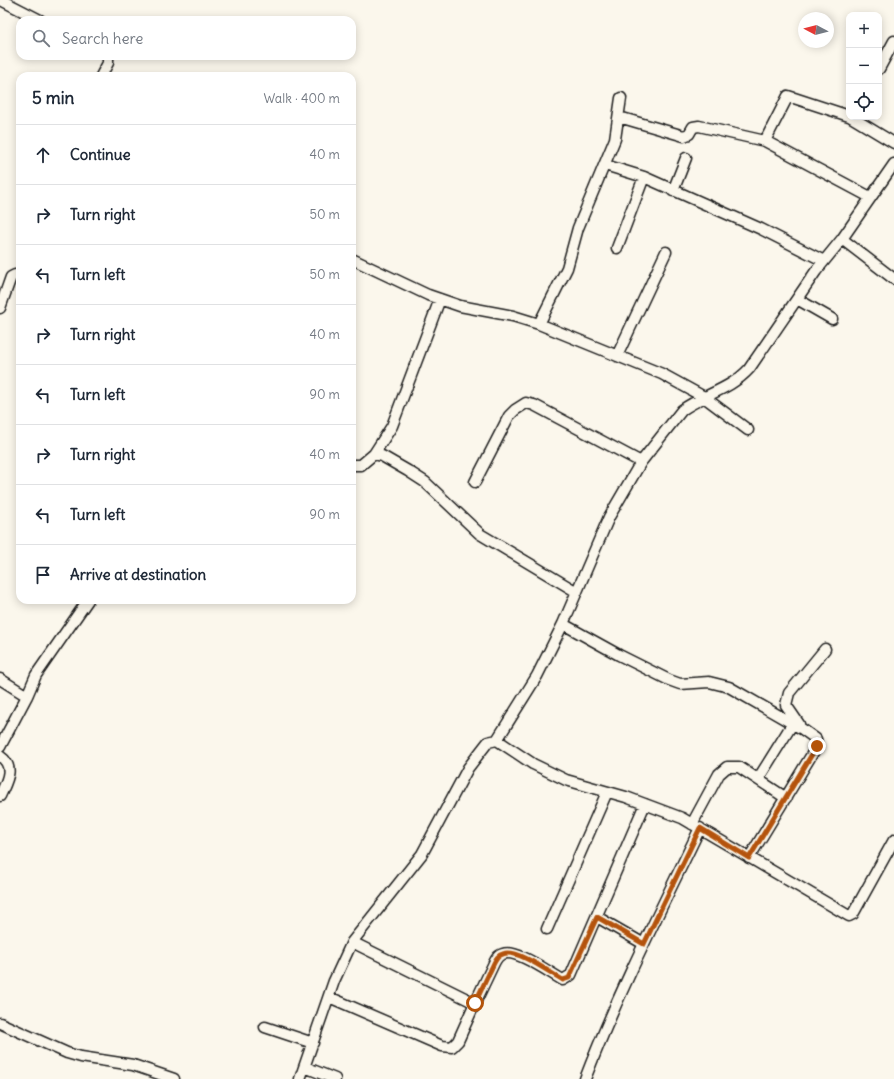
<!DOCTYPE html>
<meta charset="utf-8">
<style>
:root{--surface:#fff;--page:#f6f6f7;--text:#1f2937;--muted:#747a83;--line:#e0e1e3}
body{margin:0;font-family:Delius,sans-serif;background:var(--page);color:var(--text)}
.controls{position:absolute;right:12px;top:12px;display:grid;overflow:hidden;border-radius:8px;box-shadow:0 2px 10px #0003}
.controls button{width:36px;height:36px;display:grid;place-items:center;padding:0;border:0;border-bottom:1px solid var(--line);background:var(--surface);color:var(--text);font:20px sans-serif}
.compass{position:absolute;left:798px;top:12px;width:36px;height:36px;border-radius:50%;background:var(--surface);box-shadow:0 2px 10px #0003;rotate:277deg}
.stop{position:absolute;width:12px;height:12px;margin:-9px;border:3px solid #b45309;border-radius:50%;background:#fff}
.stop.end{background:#b45309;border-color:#fff;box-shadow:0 1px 4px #0008}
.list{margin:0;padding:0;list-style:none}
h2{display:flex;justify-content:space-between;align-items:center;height:52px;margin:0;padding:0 16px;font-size:17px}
h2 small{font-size:13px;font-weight:400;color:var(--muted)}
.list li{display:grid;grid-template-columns:26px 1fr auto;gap:12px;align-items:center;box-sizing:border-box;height:60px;padding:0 16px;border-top:1px solid var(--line)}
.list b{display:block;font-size:15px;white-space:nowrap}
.list em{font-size:13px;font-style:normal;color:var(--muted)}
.icon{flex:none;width:22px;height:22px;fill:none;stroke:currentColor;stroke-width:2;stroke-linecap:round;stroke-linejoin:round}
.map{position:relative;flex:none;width:894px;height:1079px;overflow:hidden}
.search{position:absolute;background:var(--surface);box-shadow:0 2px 10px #0003;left:16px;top:16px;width:340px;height:44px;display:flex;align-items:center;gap:10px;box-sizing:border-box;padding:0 14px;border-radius:12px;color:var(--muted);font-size:15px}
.panel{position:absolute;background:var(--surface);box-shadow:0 2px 10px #0003;left:16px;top:72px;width:340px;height:532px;border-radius:12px}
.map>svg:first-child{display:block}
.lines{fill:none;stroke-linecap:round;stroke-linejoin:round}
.minor-casing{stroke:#1c1c1c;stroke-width:13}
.minor{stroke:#fbf7ec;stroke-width:10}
.route{stroke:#b45309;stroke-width:5}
</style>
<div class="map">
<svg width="894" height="1079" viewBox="0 0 894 1079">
<rect width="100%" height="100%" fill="#fbf7ec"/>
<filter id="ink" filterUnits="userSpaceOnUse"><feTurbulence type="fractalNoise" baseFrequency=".025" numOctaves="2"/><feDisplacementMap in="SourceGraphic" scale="8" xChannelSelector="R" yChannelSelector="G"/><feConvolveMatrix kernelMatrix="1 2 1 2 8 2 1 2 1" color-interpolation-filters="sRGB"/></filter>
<g filter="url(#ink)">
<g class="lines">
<defs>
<path id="minor" d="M 1,0 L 40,20
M 879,69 L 894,41
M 101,76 L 108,63 L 108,56
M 619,117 L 684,136 L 689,134 L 693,127 L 699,126 L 765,141 L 870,197
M 851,117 L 894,143
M 765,141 L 788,96 L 849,116
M 605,165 L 644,177 L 761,229 L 824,261
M 673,191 L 686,158
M 842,239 L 894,279
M 617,248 L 644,177
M 352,259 L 428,295 L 460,306 L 513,316 L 539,324 L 662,374 L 704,397 L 748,430
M 797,299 L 832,319
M 0,308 L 11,277 L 15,275 L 20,276
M 539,324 L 567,268 L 578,228 L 615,139 L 621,98
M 617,356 L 666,252
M 374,454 L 392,426 L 440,299
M 352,465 L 361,465 L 374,454 L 382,456 L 408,471 L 425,482 L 480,534 L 577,592
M 475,482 L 509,416 L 515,410 L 526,403 L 534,405 L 641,462
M 563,624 L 619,655 L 669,680 L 680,684 L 709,682 L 729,687 L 802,729 L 816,739 L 817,746 L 749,858
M 0,679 L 27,696 L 0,747
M 27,696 L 36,675 L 88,600
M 799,724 L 786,705 L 789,693 L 825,649
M 497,740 L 533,764 L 566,780 L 626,797 L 682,818 L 849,916 L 853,914 L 894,840
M 0,756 C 16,767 6,782 0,796
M 758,779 L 793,723
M 692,824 L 719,774 L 727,767 L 739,767 L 786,798
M 597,917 L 644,944
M 547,929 L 607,792
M 352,942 L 475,1003 L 494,963 C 496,959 498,955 503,954 C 516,948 550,973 563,980 L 571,975 L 645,804
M 329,997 L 442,1046 L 452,1047 L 458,1041 L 475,1003
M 0,1023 L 67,1053 L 81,1057 L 133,1065 L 174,1079
M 265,1027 L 313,1043
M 305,1067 L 335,1079
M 300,1079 L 334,981 L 352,942 L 422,854 L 468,768 L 481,751 L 488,742 L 497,740 L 537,676 L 563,624 L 609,517 L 641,462 L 682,410 C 703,395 731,389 749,369 L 816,271 L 842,239 L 894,164
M 585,1079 C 618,993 660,911 700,828"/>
</defs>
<use href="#minor" class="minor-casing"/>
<use href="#minor" class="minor"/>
</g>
</g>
<g class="lines" filter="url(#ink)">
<path class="route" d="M 475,1003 L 494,963 C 496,959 498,955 503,954 C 517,948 550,973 563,980 L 569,978 L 597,917 L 644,944 L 700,828 L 749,858 L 817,746"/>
</g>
</svg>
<div class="controls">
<button>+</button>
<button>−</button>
<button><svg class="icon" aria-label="locate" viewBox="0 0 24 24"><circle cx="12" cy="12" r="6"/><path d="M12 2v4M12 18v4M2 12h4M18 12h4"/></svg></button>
</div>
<svg class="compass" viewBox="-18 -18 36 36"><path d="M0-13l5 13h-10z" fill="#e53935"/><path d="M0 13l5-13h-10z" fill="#747a83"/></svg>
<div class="stop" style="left:475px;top:1003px"></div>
<div class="stop end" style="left:817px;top:746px"></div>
<div class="search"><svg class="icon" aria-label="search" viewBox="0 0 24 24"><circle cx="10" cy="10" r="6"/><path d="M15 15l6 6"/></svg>Search here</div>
<section class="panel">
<h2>5 min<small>Walk · 400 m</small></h2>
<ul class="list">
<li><svg class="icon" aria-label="ahead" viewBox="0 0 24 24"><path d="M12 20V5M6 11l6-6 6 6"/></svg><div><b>Continue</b></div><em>40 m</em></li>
<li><svg class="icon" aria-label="right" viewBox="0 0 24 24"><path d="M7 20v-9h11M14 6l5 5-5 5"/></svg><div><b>Turn right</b></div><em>50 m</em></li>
<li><svg class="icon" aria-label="left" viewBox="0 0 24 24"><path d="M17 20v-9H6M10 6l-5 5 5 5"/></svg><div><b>Turn left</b></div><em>50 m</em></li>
<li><svg class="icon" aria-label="right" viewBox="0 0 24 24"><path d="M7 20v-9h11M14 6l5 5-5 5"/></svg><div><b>Turn right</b></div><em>40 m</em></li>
<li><svg class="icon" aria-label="left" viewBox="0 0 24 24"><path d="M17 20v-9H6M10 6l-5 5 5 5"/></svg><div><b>Turn left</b></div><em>90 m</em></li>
<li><svg class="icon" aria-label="right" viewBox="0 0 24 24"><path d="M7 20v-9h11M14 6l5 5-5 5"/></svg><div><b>Turn right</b></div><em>40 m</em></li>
<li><svg class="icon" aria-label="left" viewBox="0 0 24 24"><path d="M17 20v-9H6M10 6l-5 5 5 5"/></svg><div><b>Turn left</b></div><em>90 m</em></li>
<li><svg class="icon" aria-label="arrive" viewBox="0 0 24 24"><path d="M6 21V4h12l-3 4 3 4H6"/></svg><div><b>Arrive at destination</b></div></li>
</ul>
</section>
</div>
